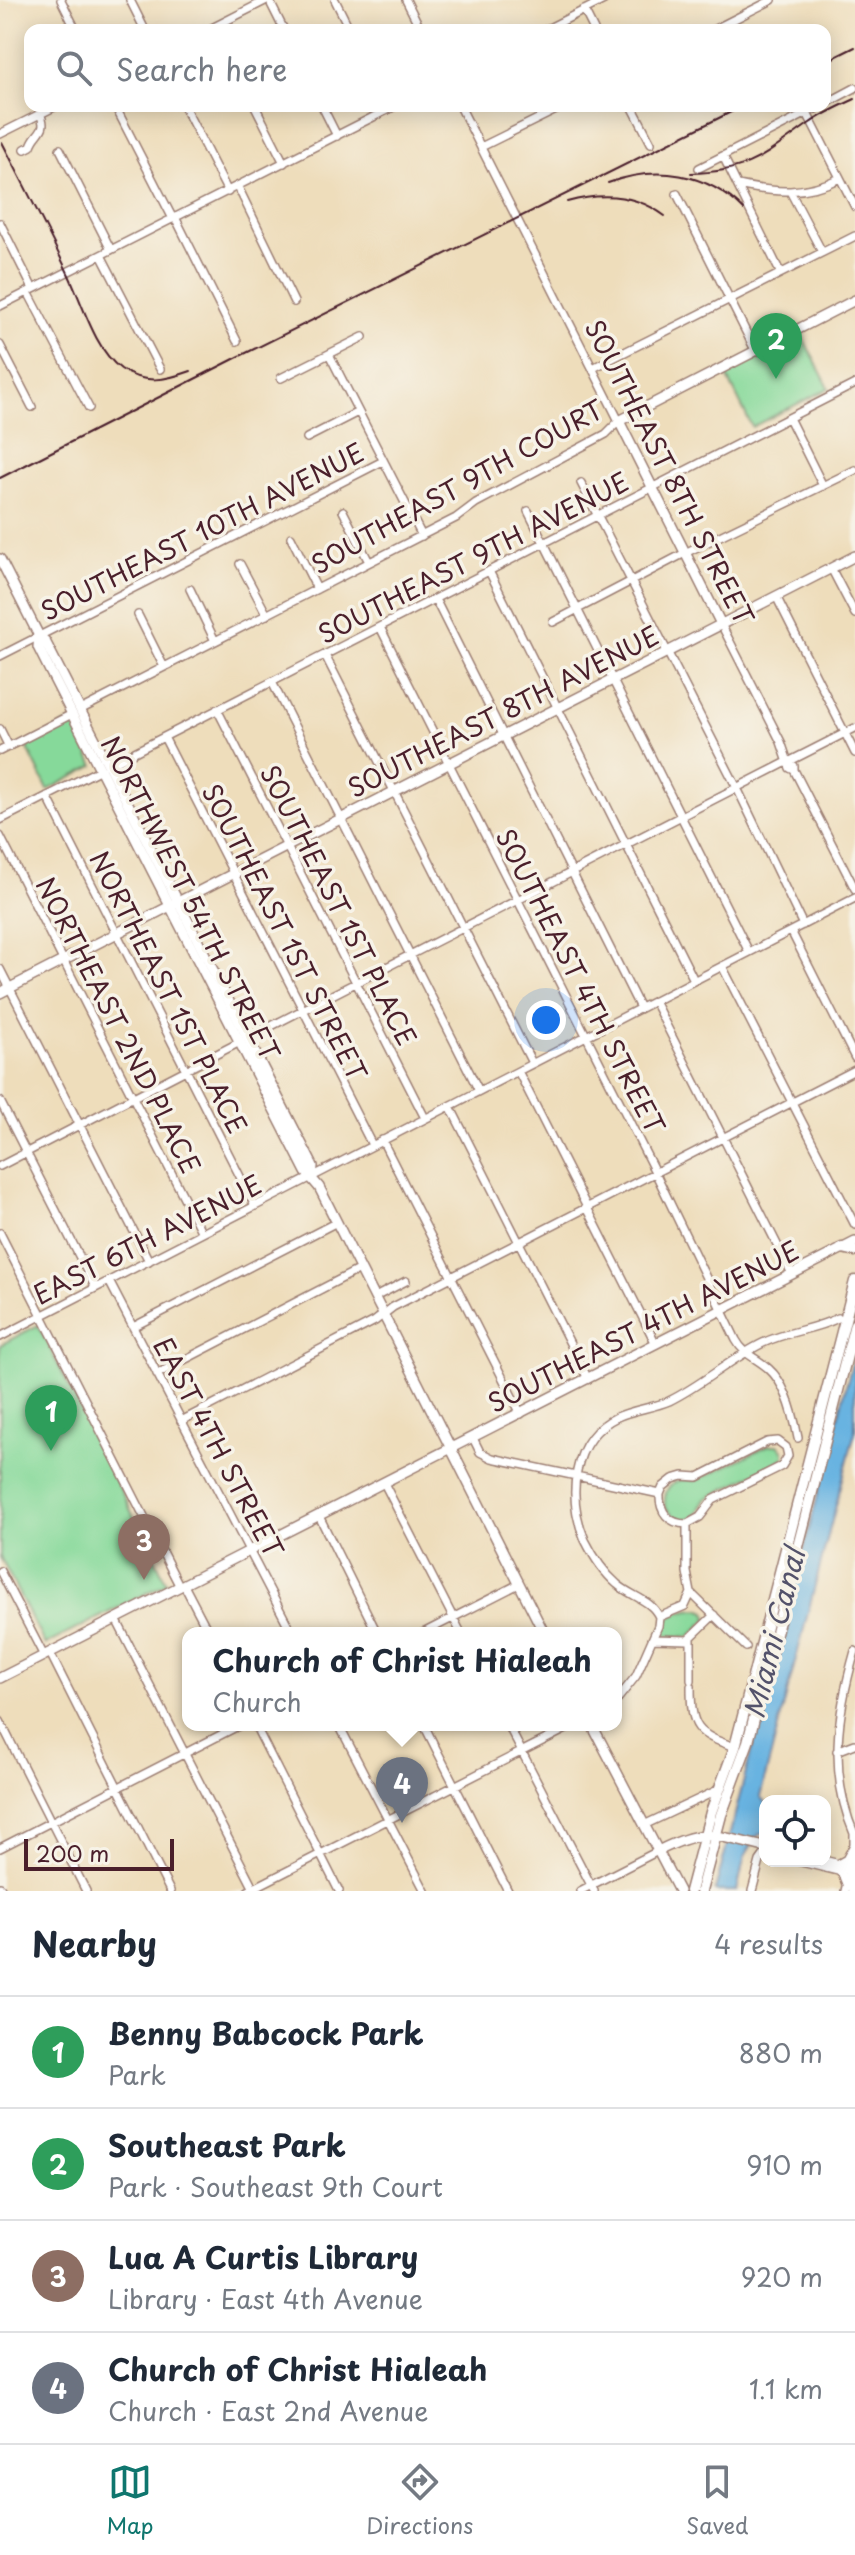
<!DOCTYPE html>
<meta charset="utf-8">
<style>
:root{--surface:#fff;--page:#f6f6f7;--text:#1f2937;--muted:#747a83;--line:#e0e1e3;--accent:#0f766e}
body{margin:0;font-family:"Playpen Sans",sans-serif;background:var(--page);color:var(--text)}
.controls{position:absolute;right:24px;bottom:24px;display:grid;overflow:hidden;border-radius:16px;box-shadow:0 4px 20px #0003}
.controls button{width:72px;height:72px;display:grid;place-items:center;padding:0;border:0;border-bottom:2px solid var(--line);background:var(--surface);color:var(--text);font:40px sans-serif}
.scale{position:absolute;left:24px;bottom:20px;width:150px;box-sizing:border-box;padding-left:8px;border:4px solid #4a1f2b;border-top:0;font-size:22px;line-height:28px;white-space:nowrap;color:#4a1f2b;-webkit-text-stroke:6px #f7f3e8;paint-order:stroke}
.you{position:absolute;left:546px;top:1020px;width:28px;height:28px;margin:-20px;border:6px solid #fff;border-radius:50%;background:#1a73e8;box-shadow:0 0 0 12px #1a73e833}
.badge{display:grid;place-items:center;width:52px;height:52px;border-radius:50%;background:var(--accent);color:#fff;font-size:26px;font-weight:700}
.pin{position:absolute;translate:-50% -66px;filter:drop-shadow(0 2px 4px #0008)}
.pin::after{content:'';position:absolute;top:42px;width:28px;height:24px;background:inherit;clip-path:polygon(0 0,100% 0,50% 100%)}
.popup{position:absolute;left:182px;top:1627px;width:440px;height:104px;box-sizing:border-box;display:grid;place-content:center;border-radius:16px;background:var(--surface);filter:drop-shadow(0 2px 6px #0005);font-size:26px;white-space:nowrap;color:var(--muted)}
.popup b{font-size:30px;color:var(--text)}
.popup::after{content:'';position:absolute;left:50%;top:100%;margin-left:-16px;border:16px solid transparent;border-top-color:var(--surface)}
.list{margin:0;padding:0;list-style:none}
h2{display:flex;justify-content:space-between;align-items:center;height:104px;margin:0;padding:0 32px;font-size:34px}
h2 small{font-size:26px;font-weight:400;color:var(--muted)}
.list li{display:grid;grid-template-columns:52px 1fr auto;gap:24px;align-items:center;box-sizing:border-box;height:112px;padding:0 32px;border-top:2px solid var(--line)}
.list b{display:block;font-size:30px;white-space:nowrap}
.list p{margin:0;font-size:26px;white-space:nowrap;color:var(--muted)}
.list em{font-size:26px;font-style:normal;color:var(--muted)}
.icon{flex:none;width:44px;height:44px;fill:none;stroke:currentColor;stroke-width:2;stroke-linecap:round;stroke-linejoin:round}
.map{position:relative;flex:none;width:855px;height:1891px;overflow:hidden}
.search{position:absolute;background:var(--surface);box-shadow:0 4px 20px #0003;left:24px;right:24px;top:24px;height:88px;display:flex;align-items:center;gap:20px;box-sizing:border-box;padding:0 28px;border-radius:16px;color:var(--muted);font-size:30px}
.sheet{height:552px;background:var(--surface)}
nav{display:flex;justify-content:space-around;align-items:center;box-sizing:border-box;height:112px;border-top:2px solid var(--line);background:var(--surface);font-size:22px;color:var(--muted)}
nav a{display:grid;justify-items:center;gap:4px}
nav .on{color:var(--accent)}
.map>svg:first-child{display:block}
.green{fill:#86d99a;stroke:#687c62;stroke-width:2}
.water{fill:#68b3e1;stroke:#596986;stroke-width:2}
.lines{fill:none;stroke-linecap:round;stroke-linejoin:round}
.minor-casing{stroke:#9c7e73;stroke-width:10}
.major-casing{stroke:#9c7e73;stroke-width:12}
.highway-casing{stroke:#9c7e73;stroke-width:13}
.minor{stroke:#fff;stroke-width:7}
.major{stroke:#fff;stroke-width:9}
.highway{stroke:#fff;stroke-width:10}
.rail{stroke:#4a1f2b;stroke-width:2}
.labels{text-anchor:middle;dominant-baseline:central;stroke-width:7;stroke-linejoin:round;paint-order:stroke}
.street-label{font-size:26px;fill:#4a1f2b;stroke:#f7f3e8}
.water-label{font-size:28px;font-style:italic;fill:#54536b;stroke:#f7f3e8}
</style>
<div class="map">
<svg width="855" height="1891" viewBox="0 0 855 1891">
<rect width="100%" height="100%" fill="#f7f3e8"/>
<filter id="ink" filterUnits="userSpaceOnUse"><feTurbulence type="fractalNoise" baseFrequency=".0125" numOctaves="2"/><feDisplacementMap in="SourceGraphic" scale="16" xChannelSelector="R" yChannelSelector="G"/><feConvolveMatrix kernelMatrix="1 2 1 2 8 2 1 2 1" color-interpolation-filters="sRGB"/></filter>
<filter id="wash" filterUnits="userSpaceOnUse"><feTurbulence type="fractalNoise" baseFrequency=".006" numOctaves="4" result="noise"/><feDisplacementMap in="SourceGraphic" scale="32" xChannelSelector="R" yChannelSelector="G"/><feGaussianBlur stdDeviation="1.8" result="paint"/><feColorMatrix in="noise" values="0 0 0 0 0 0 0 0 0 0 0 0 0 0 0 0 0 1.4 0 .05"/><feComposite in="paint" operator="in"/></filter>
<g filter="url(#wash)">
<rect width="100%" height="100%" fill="#edb"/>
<path class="green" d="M 800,332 L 829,388 L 752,427 L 724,370 Z
M 72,721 L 94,766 L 48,790 L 26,745 Z
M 38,1325 L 167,1583 L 45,1645 L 0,1557 L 0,1345 Z
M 769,1445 L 779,1445 L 784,1451 L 784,1458 L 706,1499 L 696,1516 C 683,1523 673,1518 665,1507 C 663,1486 674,1476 695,1481 Z
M 699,1609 L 706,1612 L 708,1618 L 689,1637 L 660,1635 C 663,1617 681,1609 699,1609 Z"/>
<path class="water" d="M 855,1352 L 855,1432 L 760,1797 L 765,1802 L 765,1833 L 758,1835 L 745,1856 L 737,1891 L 715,1891 Z"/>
</g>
<g filter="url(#ink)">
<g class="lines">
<defs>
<path id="minor" d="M 61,0 L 76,30
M 130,0 L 145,30
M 269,0 L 284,30
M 335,0 L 350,30
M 406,0 L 421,30
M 584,10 L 594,30
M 208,30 L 267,0
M 545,30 L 604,0
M 713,30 L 772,0
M 825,104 L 855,88
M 115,106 L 173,219
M 184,106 L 228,192
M 255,106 L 284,163
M 322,106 L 337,136
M 632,106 L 651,143
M 807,113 L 855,207
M 0,134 L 56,106
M 481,147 L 564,106
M 25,149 L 31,146 C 35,132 49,131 40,114
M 60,149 L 111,250
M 723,156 L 780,272
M 699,168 L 821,106
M 738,185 C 775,193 806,195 840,178
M 238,187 L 294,302
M 791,193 L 822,252
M 677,194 L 755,350
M 175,217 L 237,341
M 0,223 L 33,289
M 101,255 L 160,369
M 28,292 L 89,408
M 0,306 L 395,106
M 0,345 L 32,407
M 329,354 L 422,536
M 593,368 L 855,236
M 281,378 L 363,337
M 789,418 L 823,486
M 307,438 L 358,412
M 581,483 L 737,788 L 803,925
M 343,511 L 369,562
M 528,511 L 749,952
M 291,537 L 317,589
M 240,564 L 267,615
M 831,568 L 855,614
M 489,571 L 694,980
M 190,589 L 215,641
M 776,596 L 855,753
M 435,599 L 640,1008
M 138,615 L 164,667
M 553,622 L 685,553 L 855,470
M 721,624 L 781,742 L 790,768 L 794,770
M 380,627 L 655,1172 L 736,1340 C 744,1355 757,1358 769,1369 C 786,1384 794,1416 798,1438
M 325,655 L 532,1063
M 0,656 L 383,461
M 272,682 L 479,1091
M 217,709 L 425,1118
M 80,710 L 456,518 L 476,503 L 606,434 L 619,421 L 460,106
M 0,729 L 9,747
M 164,737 L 372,1145
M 0,751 L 72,714
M 792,760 L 855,728
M 109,765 L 855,384
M 794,766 L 794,770 L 855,889
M 47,796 L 255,1206
M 0,820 L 101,769
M 0,836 L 202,1233
M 791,931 L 855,1058
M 722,966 L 855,1225
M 0,969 L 149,1261
M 654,1001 L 792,1274
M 248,1038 L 787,762
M 518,1071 L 656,1344
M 0,1101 L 95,1287
M 450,1106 L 588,1379
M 382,1140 L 521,1414
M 0,1166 L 240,1042
M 0,1233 L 180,1587
M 109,1281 L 292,1633
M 375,1297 L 406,1281
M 133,1327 L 337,1222
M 0,1337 L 855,898
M 157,1374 L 360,1269
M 181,1421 L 375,1321 L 393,1307 L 855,1070
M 473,1438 L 480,1452 L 492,1458 L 660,1494
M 384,1483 L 461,1633
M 660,1494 L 663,1487 L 673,1479 L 683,1476 L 698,1477 L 767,1442 L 778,1441 L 786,1447
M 660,1494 C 659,1512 669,1524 687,1524
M 319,1516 L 377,1633
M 687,1524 L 687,1572 L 691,1593 L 746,1647
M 687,1524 L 700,1517 L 713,1500 L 782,1466 L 788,1456 L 786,1447
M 0,1571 L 44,1656
M 184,1585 L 209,1633
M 659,1617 C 652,1600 630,1596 617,1584 C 603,1572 593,1556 585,1540 C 567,1497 571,1439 617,1417 C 634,1409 653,1408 669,1401 C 702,1385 730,1359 763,1343 C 787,1331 814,1330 838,1318
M 659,1617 L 685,1606 L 691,1593
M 116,1619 L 254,1889
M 423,1633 L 519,1584
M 653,1639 L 688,1640 L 714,1615
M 691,1639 L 691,1680
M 855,1651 C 837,1714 828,1774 855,1836
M 50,1653 L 170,1891
M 691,1686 C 691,1728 696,1734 735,1747
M 616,1701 L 636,1676 L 658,1626 L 659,1617
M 0,1721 L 86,1891
M 255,1725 L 339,1891
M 339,1725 L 425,1891
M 424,1725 L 508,1891
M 508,1725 L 594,1891
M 837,1751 L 855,1744
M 644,1825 L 720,1789
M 0,1848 L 240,1725
M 797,1861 L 838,1871 L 842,1874 L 846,1884
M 248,1891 L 574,1725
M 580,1891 L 658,1851
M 752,1891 L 760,1861 L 765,1854
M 845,1891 L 854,1854 L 854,1833"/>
<path id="major" d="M 0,559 L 39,636 L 45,641 L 313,1166 L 312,1177
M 721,624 L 619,421 L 855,300
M 39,636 L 38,647 L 50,671 L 306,1172 L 319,1187 L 544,1633
M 0,993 L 855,556
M 0,1678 L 855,1242
M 592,1725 L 679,1891
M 658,1851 C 708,1826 714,1836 765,1847
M 823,1861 C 844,1866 855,1866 853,1891
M 838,1865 L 847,1860 L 854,1847
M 0,1888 L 1,1891"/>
<path id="highway" d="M 842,1248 L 855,1251
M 690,1891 L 711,1812 L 735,1747 L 855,1281
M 701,1891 L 721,1815 L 748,1742 L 855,1324"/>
</defs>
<use href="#minor" class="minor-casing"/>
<use href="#major" class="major-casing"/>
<use href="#highway" class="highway-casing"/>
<use href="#minor" class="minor"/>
<use href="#major" class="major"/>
<use href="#highway" class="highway"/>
<path class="rail" d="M 825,62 L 855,47
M 2,142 C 24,185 47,229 68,273 C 82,302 95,350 121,369 C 144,385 166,380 191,371
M 691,173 C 751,172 764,155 810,123 C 824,113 840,106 855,99
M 608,183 C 656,165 707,172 744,210
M 567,202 C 602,192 636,194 665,216
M 0,478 L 240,356 L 743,106"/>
</g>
</g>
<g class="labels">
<g class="street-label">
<text transform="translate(670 472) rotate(63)">SOUTHEAST 8TH STREET</text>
<text transform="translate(457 486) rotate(-29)">SOUTHEAST 9TH COURT</text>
<text transform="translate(202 531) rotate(-27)">SOUTHEAST 10TH AVENUE</text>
<text transform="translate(473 557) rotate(-27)">SOUTHEAST 9TH AVENUE</text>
<text transform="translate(503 711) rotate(-27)">SOUTHEAST 8TH AVENUE</text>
<text transform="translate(191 898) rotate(63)">NORTHWEST 54TH STREET</text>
<text transform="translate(339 905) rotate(63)">SOUTHEAST 1ST PLACE</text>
<text transform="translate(285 932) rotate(63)">SOUTHEAST 1ST STREET</text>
<text transform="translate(581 981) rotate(63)">SOUTHEAST 4TH STREET</text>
<text transform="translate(169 992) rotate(63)">NORTHEAST 1ST PLACE</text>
<text transform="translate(119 1025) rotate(63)">NORTHEAST 2ND PLACE</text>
<text transform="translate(147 1239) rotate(-27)">EAST 6TH AVENUE</text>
<text transform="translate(643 1326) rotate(-27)">SOUTHEAST 4TH AVENUE</text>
<text transform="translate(219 1447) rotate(62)">EAST 4TH STREET</text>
</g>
<g class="water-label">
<text transform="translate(773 1633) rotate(-76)">Miami Canal</text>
</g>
</g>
</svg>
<div class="controls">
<button><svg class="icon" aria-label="locate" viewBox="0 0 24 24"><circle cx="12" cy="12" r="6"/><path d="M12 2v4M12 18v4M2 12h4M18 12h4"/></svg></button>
</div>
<div class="scale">200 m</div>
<div class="you"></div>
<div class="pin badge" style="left:51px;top:1451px;background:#2e9e5b">1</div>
<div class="pin badge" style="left:776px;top:379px;background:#2e9e5b">2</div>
<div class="pin badge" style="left:144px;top:1580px;background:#8d6e63">3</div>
<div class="pin badge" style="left:402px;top:1823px;background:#6b7280">4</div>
<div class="popup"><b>Church of Christ Hialeah</b>Church</div>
<div class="search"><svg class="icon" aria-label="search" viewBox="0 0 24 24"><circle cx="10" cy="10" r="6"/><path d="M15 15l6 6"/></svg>Search here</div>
</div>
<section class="sheet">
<h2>Nearby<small>4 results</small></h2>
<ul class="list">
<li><span class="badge" style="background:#2e9e5b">1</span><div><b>Benny Babcock Park</b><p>Park</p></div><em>880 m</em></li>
<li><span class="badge" style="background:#2e9e5b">2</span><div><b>Southeast Park</b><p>Park · Southeast 9th Court</p></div><em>910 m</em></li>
<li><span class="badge" style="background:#8d6e63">3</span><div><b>Lua A Curtis Library</b><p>Library · East 4th Avenue</p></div><em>920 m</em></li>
<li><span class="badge" style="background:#6b7280">4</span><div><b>Church of Christ Hialeah</b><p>Church · East 2nd Avenue</p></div><em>1.1 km</em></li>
</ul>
</section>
<nav>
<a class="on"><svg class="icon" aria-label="map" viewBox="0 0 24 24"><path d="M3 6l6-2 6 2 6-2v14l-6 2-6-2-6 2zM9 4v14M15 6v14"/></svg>Map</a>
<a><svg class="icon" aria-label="directions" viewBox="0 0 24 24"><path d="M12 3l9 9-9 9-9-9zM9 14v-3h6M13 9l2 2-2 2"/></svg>Directions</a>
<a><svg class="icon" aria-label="saved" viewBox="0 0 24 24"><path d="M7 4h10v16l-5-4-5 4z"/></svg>Saved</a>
</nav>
